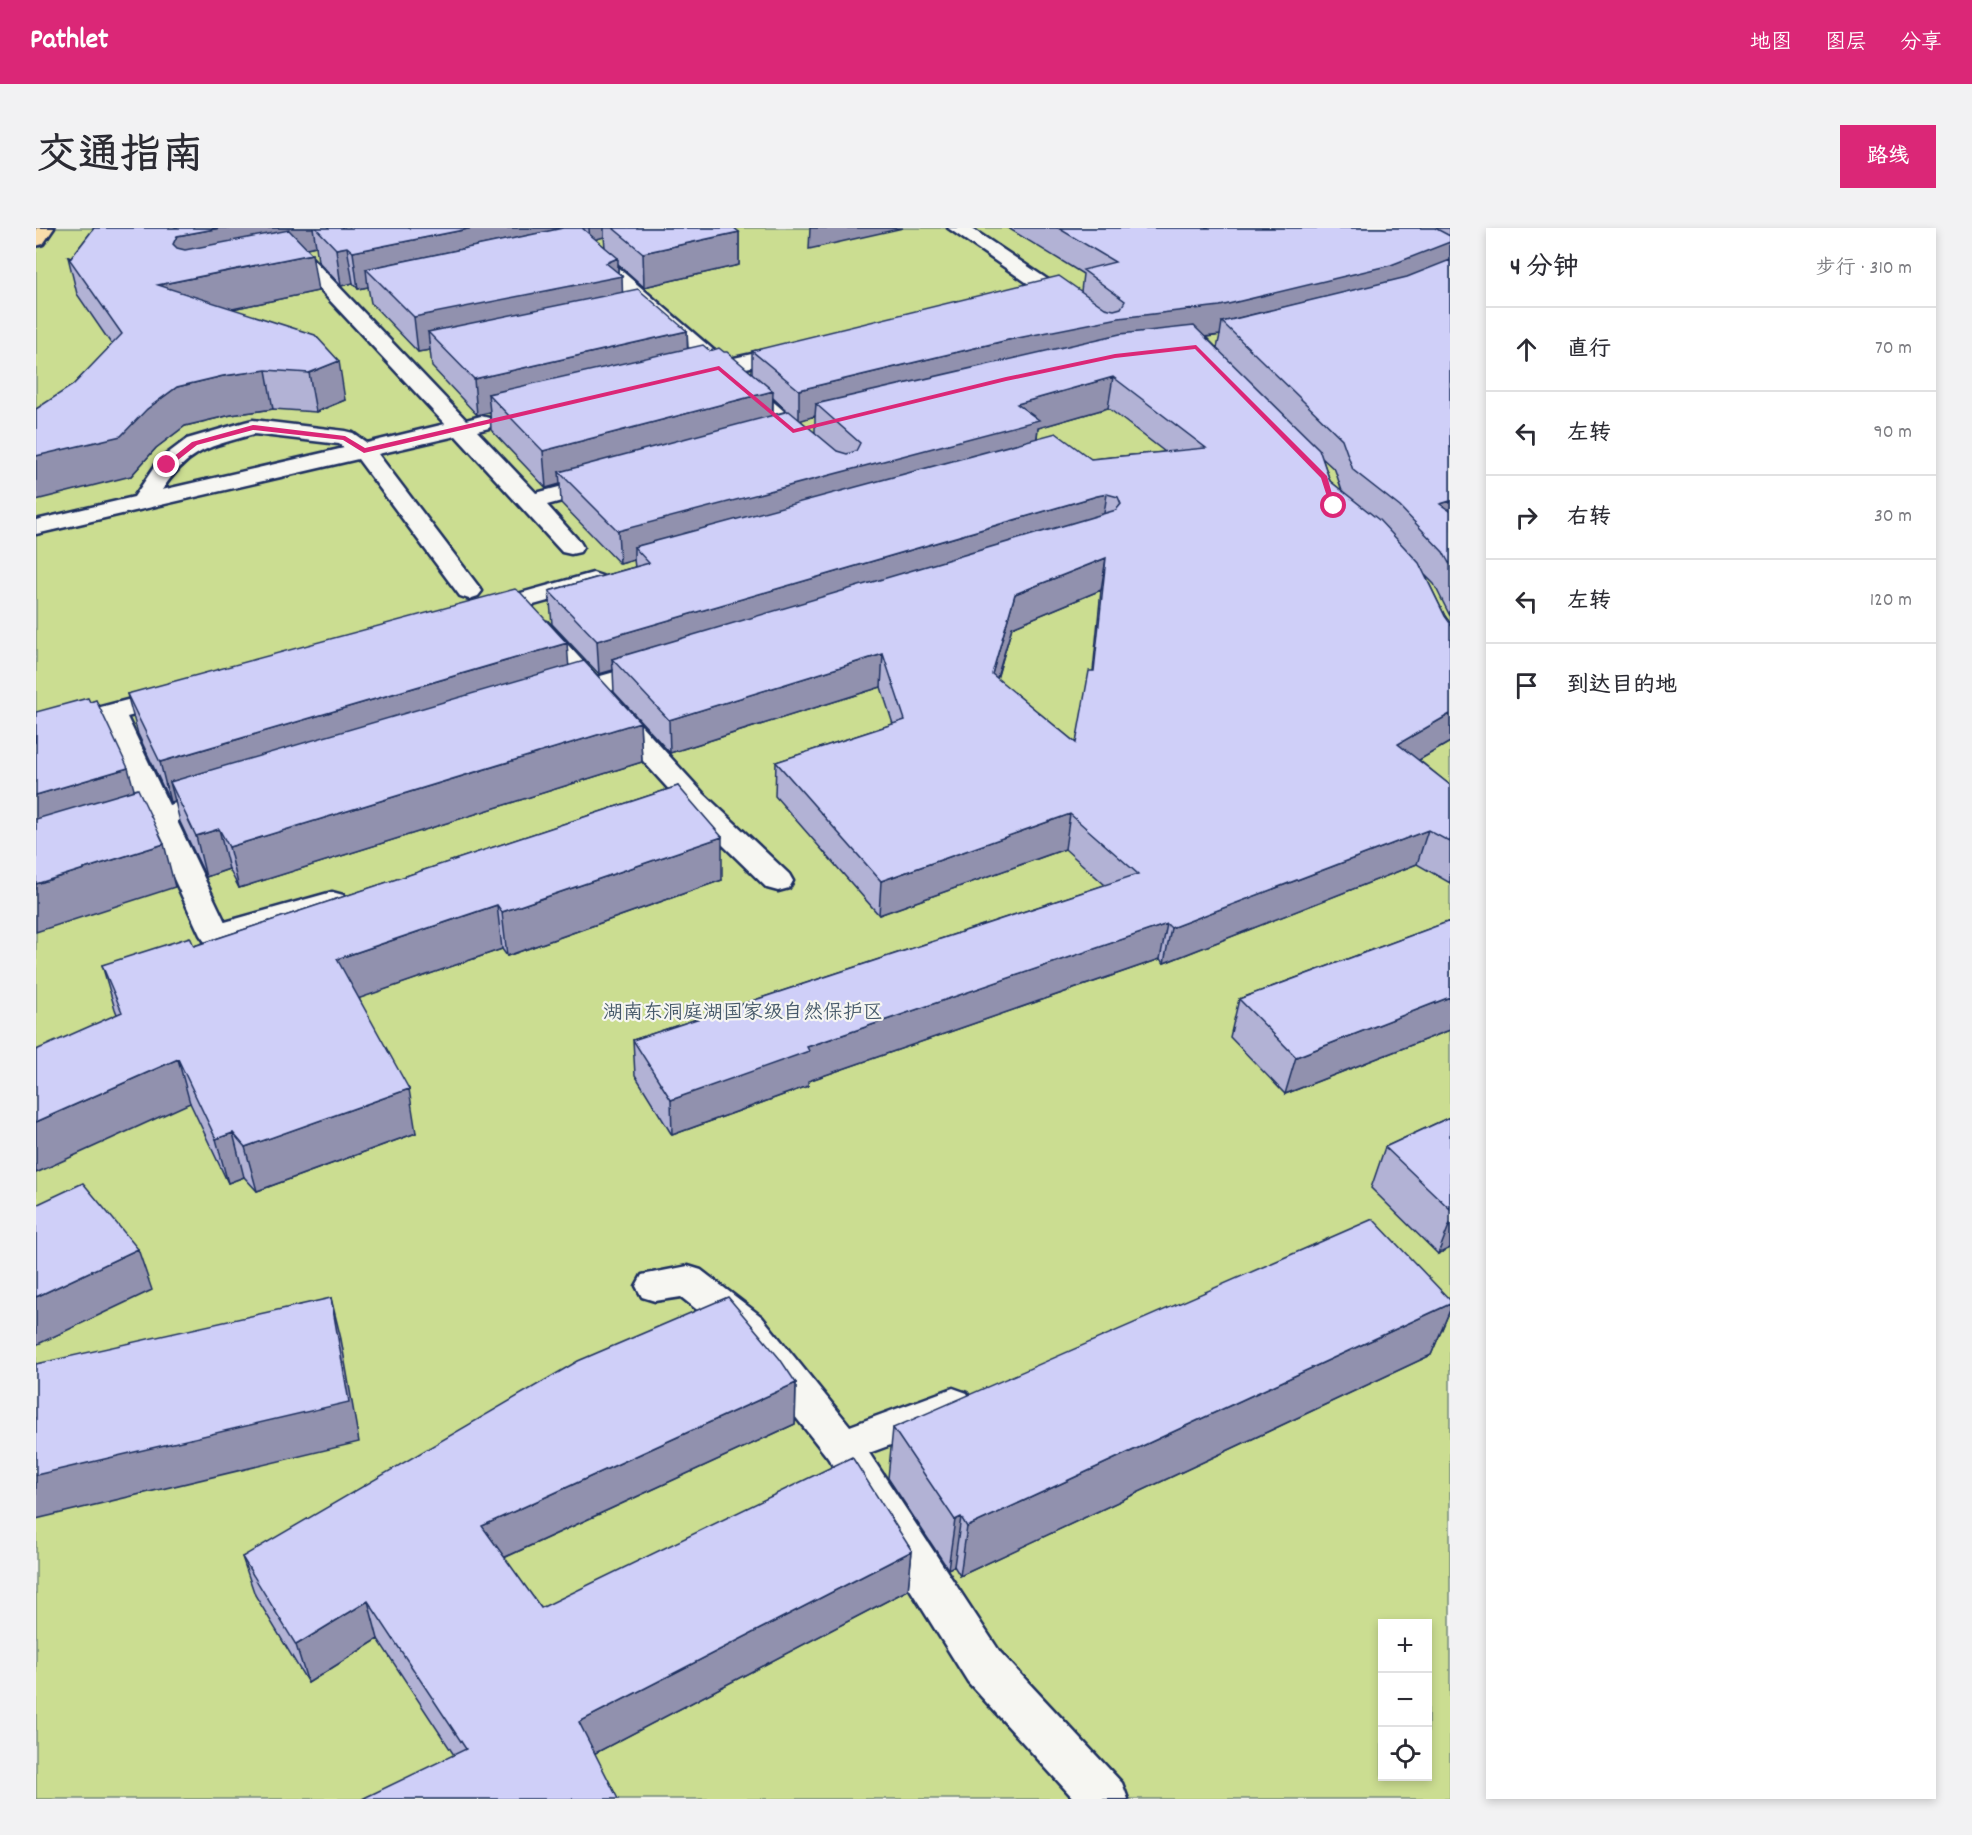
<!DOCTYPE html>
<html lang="zh">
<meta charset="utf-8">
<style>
:root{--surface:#fff;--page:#f2f2f3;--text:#2b2b33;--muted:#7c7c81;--line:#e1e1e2;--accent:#db2777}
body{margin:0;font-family:Dekko,"LXGW WenKai TC",sans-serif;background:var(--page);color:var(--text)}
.controls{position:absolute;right:18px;bottom:18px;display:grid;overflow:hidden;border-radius:0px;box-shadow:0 3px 9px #0003}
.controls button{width:54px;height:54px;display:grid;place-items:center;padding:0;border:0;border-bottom:2px solid var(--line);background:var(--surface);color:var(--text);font:30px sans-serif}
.stop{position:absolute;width:18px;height:18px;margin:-14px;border:4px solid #db2777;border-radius:50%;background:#fff}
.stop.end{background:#db2777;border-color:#fff;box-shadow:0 2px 6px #0008}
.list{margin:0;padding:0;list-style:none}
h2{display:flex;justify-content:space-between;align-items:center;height:78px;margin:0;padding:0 24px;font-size:26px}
h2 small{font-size:20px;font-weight:400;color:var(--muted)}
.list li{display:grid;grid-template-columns:39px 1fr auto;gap:18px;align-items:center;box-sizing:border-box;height:84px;padding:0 24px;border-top:2px solid var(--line)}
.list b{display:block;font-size:22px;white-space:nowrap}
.list em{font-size:20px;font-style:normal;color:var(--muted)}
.icon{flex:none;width:33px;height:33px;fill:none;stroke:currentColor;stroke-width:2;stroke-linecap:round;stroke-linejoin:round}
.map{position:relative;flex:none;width:1414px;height:1571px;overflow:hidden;border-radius:0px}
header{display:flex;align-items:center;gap:36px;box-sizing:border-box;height:84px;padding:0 30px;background:var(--accent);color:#fff}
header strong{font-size:28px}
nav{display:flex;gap:33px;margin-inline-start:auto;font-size:21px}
.intro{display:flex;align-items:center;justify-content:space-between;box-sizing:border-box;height:144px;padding:0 36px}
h1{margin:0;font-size:42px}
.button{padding:15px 27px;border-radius:0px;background:var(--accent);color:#fff;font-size:21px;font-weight:700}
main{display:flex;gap:36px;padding:0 36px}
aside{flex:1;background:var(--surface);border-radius:0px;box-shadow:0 3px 9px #0003}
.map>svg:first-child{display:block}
.green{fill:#cbdd91;stroke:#738678;stroke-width:1.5;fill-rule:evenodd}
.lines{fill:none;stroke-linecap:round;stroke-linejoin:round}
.minor-casing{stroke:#1b2f5e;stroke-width:5}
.major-casing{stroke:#1b2f5e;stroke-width:5}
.minor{fill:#f6f6f2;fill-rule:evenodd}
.major{fill:#f9ddab;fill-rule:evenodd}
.wall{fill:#b2b2d5;stroke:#1b2f5e;stroke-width:1.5;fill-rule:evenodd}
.shaded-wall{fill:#9191ae;stroke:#1b2f5e;stroke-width:1.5}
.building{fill:#cfcff8;stroke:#1b2f5e;stroke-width:1.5;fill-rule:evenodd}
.route{fill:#db2777}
.labels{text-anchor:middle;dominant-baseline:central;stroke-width:4.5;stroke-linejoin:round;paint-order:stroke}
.park-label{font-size:20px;fill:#475a6b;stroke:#f6f6f2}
</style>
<header>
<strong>Pathlet</strong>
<nav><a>地图</a><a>图层</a><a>分享</a></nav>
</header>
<div class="intro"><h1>交通指南</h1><a class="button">路线</a></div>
<main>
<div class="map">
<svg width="1414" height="1571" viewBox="0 0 1414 1571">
<rect width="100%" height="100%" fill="#f6f6f2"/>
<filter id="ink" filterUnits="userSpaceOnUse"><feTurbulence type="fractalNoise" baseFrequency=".0167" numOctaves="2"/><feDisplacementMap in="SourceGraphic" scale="12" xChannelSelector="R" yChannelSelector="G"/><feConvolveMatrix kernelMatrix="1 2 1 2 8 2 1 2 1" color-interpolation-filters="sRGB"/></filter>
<g filter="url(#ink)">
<path class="green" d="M 0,0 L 1414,0 L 1414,1571 L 0,1571 ZM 1346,1396 L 1392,1396 L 1392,1548 L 1346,1548 Z"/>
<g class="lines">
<defs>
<path id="minor" d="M 515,0 L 536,0 L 689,132 L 761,116 L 769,117 L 772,122 L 769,127 L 701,142 L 780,211 L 783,216 L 780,221 L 772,223 L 764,221 L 680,147 L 662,152 L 654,150 L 651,145 L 654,140 L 669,137 Z
M 912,0 L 935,0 L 1023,59 L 1026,63 L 1023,67 L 990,76 L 983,74 L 980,70 L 983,66 L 1000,61 Z
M 264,23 L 271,25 L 430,192 L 445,188 L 453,190 L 456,195 L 453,200 L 441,203 L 500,265 L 569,247 L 577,249 L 581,254 L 577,259 L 511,277 L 544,314 L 547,319 L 544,324 L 535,326 L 526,324 L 420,208 L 342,226 L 446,363 L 442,368 L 433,371 L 424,368 L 322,231 L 0,306 L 0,292 L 98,269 L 123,232 L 151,211 L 209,194 L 217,192 L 309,203 L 317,205 L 331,215 L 409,196 L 260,36 L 240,40 L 233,38 L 230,34 L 233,30 ZM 218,206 L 303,216 L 308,220 L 126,262 C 153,221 173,219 218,206 Z
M 557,345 L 566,348 L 570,353 L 566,358 L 447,391 L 438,388 L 434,383 L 438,378 Z
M 502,392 L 511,394 L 561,449 L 621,432 L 631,434 L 634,440 L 631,446 L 574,463 L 667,565 L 753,646 L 757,653 L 753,660 L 742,663 L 731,660 L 651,582 L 611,593 L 601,590 L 596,584 L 601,578 L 638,567 L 550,470 L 527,476 L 517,474 L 513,468 L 517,462 L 538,456 L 489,400 L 493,394 Z
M 137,460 L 147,462 L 151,468 L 147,474 L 91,489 L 133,577 L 184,562 L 194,565 L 199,571 L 194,577 L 141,593 L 189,694 L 296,664 L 307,667 L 312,674 L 307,681 L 180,718 L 169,714 L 164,707 L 115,601 L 0,636 L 0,616 L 107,584 L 66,496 L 0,513 L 0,496 Z
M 652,1038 L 665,1042 L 726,1089 L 814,1198 L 917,1160 L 931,1165 L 937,1177 L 931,1189 L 833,1225 L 964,1424 L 1086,1555 L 1092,1571 L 1038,1571 L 932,1454 L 792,1230 L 698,1111 L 645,1069 L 619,1073 L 606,1069 L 600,1058 L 606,1047 Z"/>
<path id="major" d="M 0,0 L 18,0 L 7,16 L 0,18 Z"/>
</defs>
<use href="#minor" class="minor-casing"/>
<use href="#major" class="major-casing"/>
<use href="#minor" class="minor"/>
<use href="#major" class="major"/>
</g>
<path class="wall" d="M 58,0 L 698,0 L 703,4 L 703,37 L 608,59 L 582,36 L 582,45 L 586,64 L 651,103 L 652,120 L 674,123 L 716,145 L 716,123 L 1045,63 L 1047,46 L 972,0 L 1414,0 L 1414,388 L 1398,356 L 1389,347 L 1409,388 L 1414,395 L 1414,514 L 1383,532 L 1414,557 L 1414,655 L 1381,636 L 1128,735 L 1124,731 L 772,853 L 772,858 L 636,907 L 599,847 L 597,812 L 1069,657 L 1029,621 L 843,687 L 739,568 L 740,534 L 857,496 L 845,459 L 634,525 L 578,464 L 577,442 L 563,446 L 516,396 L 513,363 L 599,339 L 598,332 L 584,336 L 525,275 L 524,256 L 510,260 L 455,202 L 454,184 L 441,187 L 396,139 L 394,122 L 382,124 L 335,75 L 332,59 L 322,61 L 317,55 L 305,58 L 282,33 L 280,18 L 271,20 L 282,63 L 196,81 L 309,172 L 280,184 L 237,181 L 195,187 L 149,198 L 120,220 L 95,248 L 37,157 L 76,117 L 41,66 L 32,29 L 35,30 ZM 568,9 L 569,19 L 559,11 ZM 1184,107 L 1181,120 L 1170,109 L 1179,108 ZM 737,170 L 751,183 L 737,187 ZM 1072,180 L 1129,224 L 1055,231 L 1001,210 L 1002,200 ZM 779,188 L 779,205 L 764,192 ZM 1286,230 L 1299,242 L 1306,263 L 1294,253 ZM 1065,362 L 1057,443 L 1040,515 L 961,451 L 976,399 Z
M 533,437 L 604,494 L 606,534 L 203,660 L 193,641 L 170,649 L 144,594 L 139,573 L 134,574 L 102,506 L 91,466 Z
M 642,558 L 686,652 L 471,728 L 466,721 L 323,770 L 380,905 L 221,963 L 208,949 L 192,955 L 154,875 L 81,786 L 79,781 L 66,737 L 158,718 Z
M 1414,693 L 1414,802 L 1249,866 L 1194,809 L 1203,771 Z
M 1414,889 L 1414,1020 L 1402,1026 L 1335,960 L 1349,919 Z
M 1414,1072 L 1414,1082 L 1395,1127 L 924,1348 L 918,1338 L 912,1341 L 852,1250 L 857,1200 Z
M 760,1155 L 759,1196 L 468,1330 L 505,1380 L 876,1323 L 872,1362 L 559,1525 L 418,1527 L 342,1411 L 272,1455 L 219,1367 L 206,1329 Z"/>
<path class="shaded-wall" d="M 184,0 L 277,0 L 280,18 L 148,45 L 137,16 L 141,8 Z
M 437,0 L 529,0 L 330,41 L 332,59 L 322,61 L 317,24 Z
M 553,0 L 568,0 L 568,9 L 554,13 Z
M 774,0 L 867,0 L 773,21 Z
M 703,4 L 703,37 L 608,59 L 607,25 Z
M 1414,14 L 1414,36 L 1413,40 L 1186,94 L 1184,107 L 1079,120 L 780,176 L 779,188 L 763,193 L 763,162 L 972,112 Z
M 311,19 L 317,55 L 305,58 L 300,21 Z
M 276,26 L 282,63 L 130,95 L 122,57 Z
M 582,30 L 582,48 L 586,48 L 587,82 L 392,104 L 394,122 L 382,124 L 378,89 L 570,35 Z
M 651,103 L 652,139 L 452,166 L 454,184 L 441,187 L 438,151 Z
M 303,133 L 309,172 L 280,184 L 273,145 Z
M 230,142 L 237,181 L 195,187 L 149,198 L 120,220 L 95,248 L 0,272 L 0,228 L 111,181 L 141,159 L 187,148 Z
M 1077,149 L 1072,180 L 1002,200 L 999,223 L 598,319 L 598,332 L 584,336 L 582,303 L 981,176 Z
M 737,163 L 736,199 L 523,244 L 524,256 L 510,260 L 507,223 Z
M 1071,266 L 1066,298 L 576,431 L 577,442 L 563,446 L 561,413 L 1061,268 Z
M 1414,273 L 1414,302 L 1404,276 Z
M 1070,330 L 1065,362 L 976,399 L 952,480 L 956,446 L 979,366 Z
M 531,415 L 534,455 L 134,554 L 139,573 L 134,574 L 124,534 Z
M 847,426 L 845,459 L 634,525 L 633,492 Z
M 1414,486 L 1414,514 L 1352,550 L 1362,516 Z
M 604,494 L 606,534 L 203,660 L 193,619 Z
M 92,540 L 104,583 L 0,614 L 0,567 Z
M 1034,586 L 1029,621 L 843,687 L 845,653 Z
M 183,601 L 193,641 L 170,649 L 160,608 Z
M 1392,602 L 1381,636 L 1128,735 L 1135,700 Z
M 686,609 L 686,652 L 471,728 L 466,684 Z
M 128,616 L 139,659 L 0,704 L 0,656 Z
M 461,677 L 466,721 L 310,775 L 301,731 Z
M 1131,696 L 1124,731 L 772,853 L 772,858 L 636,907 L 635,872 L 771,819 Z
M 1414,769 L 1414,802 L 1249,866 L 1260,829 Z
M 142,831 L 154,875 L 0,945 L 0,894 Z
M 373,861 L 380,905 L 221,963 L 209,919 Z
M 197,905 L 208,949 L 192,955 L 180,911 Z
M 1414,995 L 1414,1020 L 1402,1026 Z
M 102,1021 L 116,1062 L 0,1117 L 0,1069 Z
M 295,1070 L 305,1111 L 323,1214 L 0,1291 L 0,1247 Z
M 1414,1076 L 1414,1082 L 1395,1127 L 924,1348 L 931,1299 Z
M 760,1155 L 759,1196 L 452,1337 L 446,1298 Z
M 925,1289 L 918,1338 L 912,1341 L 919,1292 Z
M 876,1323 L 872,1362 L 548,1531 L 543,1494 Z
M 332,1373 L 342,1411 L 272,1455 L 260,1417 Z"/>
<path class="building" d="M 58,0 L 184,0 L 141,8 L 137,16 L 141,20 L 149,22 L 253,2 L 276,26 L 122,57 L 279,107 L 303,133 L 273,145 L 230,142 L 187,148 L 141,159 L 111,181 L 85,208 L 0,228 L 0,181 L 37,157 L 86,106 L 32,29 L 35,30 Z
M 280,0 L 437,0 L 317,24 L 311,19 L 300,21 Z
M 527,0 L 546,0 L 582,30 L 570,35 L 586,48 L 378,89 L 330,41 Z
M 577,0 L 698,0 L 703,4 L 607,25 Z
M 1022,0 L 1399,0 L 1414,8 L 1414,14 L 1355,37 L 1184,78 L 1083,90 L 972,112 L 763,162 L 716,123 L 1023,48 L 1069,80 L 1078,82 L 1085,80 L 1089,73 L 1047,42 L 1079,34 Z
M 1414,32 L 1414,273 L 1404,276 L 1414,283 L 1414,337 L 1407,324 L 1364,279 L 1317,242 L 1306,211 L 1186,94 L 1371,49 Z
M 602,61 L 651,103 L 438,151 L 392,104 Z
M 1158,98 L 1283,221 L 1294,253 L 1343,292 L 1383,335 L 1409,388 L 1414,395 L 1414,486 L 1362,516 L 1414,557 L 1414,614 L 1392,602 L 1135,700 L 1131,696 L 771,819 L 773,823 L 635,872 L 597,812 L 1102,646 L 1034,586 L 845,653 L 740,534 L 869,492 L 847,426 L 633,492 L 576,431 L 1080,282 L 1085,276 L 1082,269 L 1071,266 L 1061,268 L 561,413 L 513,363 L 613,335 L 598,319 L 1020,205 L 1055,231 L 1170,220 L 1077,149 L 981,176 L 1003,192 L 582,303 L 523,244 L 753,183 L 801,223 L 811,226 L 820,223 L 824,215 L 780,176 L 1084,106 ZM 1070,330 L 1058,443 L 1053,443 L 1040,515 L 956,446 L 979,366 Z
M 667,117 L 674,123 L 683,120 L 688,124 L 691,124 L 737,163 L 507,223 L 452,166 Z
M 479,361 L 485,365 L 531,415 L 124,534 L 91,466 Z
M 548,433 L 604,494 L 193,619 L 183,601 L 160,608 L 134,554 Z
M 52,470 L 54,474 L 60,472 L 92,540 L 0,567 L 0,484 Z
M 642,558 L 686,609 L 466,684 L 461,677 L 301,731 L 373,861 L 209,919 L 197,905 L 180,911 L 142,831 L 0,894 L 0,822 L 86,784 L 66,737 L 154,709 L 158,718 Z
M 102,561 L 128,616 L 0,656 L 0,591 Z
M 1414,693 L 1414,769 L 1260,829 L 1203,771 Z
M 1414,889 L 1414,981 L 1349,919 Z
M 47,955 L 102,1021 L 0,1069 L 0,977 Z
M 1337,991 L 1414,1072 L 1414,1076 L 931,1299 L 925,1289 L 919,1292 L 857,1200 Z
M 692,1069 L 744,1131 L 760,1155 L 446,1298 L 505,1380 L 816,1229 L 876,1323 L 543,1494 L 582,1571 L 326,1571 L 430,1521 L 332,1373 L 260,1417 L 206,1329 L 542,1133 Z
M 295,1070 L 313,1174 L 0,1247 L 0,1136 Z"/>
</g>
<path class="route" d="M 1160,117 L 1291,248 L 1300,280 L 1294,278 L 1285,250 L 1159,121 L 1079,130 L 970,153 L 757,205 L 682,142 L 328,225 L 307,212 L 217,202 L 161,217 L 133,239 L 127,237 L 156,214 L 217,197 L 309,208 L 329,220 L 683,138 L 758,201 L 970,149 L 1079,126 Z"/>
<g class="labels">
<g class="park-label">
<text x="707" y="786">湖南东洞庭湖国家级自然保护区</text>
</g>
</g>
</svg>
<div class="controls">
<button>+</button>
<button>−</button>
<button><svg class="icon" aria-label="locate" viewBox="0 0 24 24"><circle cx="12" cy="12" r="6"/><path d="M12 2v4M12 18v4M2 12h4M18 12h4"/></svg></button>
</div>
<div class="stop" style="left:1298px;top:278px"></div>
<div class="stop end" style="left:131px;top:237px"></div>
</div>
<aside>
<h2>4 分钟<small>步行 · 310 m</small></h2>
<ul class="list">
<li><svg class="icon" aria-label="ahead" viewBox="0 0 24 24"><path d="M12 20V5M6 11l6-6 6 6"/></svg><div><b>直行</b></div><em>70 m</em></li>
<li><svg class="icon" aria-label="left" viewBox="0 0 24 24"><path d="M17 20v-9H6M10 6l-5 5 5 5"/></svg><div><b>左转</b></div><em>90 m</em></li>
<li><svg class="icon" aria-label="right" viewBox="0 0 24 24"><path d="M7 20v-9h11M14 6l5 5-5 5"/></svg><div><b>右转</b></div><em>30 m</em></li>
<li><svg class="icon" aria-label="left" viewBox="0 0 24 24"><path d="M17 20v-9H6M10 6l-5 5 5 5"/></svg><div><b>左转</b></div><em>120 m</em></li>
<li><svg class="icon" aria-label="arrive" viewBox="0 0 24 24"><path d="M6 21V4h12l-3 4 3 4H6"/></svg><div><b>到达目的地</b></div></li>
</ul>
</aside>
</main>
